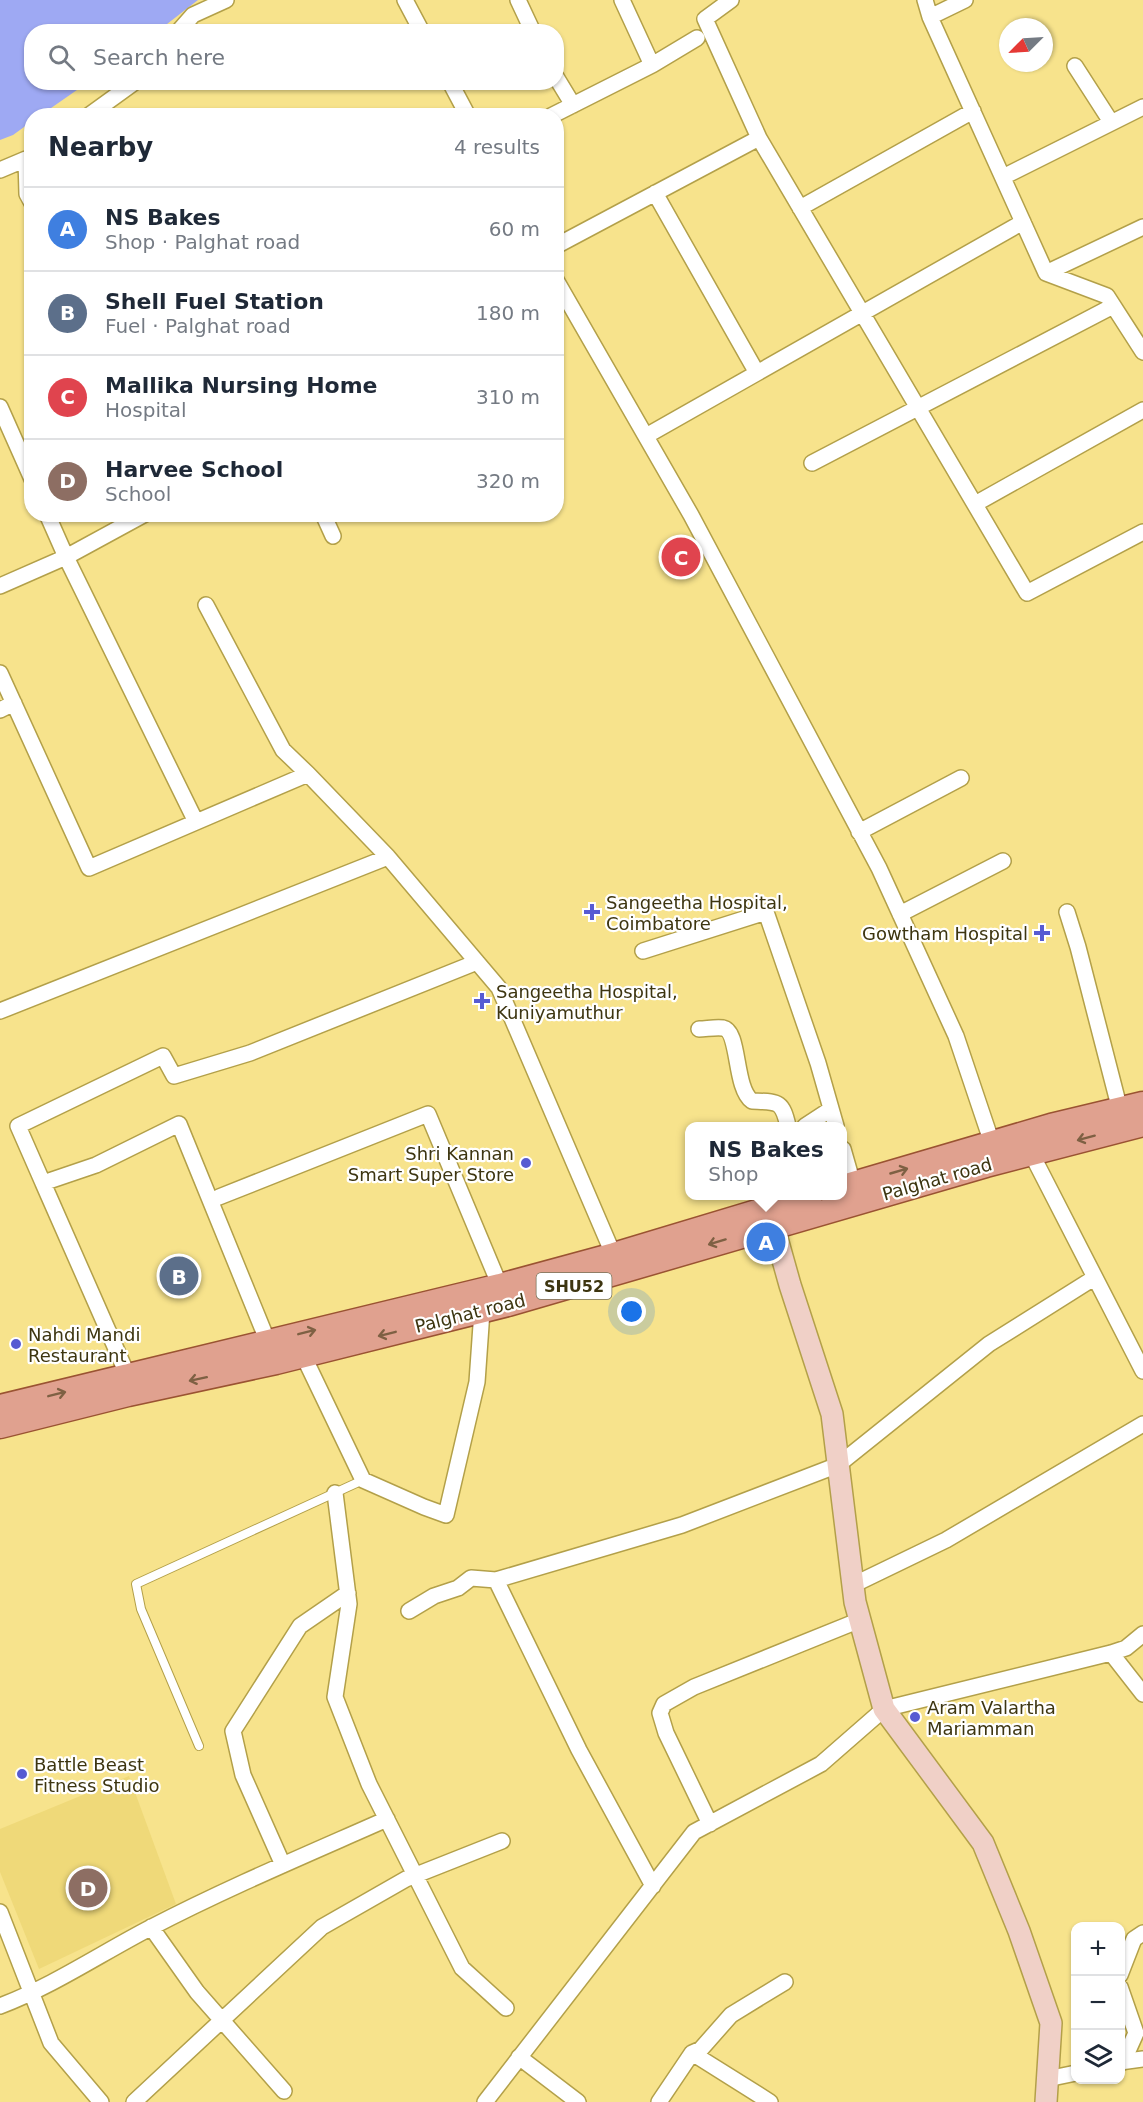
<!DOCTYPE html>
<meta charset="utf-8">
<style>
:root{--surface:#fff;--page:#f6f6f7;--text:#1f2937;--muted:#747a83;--line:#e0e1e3;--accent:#575bd2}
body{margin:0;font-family:"DejaVu Sans",sans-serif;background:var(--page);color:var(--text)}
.controls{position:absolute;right:18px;bottom:18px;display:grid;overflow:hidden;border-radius:12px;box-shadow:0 2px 4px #0004}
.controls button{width:54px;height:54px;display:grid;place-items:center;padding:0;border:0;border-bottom:2px solid var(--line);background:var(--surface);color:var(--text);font:30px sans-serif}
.compass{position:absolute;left:999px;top:18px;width:54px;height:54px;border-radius:50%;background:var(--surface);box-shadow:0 2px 4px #0004;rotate:246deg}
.you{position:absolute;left:632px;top:1312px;width:21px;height:21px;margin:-15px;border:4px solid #fff;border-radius:50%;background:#1a73e8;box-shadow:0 0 0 9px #1a73e833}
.badge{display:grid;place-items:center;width:39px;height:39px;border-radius:50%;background:var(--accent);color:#fff;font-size:20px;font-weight:700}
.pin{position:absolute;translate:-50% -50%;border:3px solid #fff;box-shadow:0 2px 6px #0006}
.popup{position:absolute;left:685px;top:1122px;width:162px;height:78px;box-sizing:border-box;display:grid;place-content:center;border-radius:12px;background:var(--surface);filter:drop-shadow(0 2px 4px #0005);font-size:20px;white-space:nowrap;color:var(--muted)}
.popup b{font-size:22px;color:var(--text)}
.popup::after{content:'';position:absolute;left:50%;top:100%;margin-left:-12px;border:12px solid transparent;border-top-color:var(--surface)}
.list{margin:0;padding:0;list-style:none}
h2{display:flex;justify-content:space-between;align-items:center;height:78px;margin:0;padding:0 24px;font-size:26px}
h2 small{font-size:20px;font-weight:400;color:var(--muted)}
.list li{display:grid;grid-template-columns:39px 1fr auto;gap:18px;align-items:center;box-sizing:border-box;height:84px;padding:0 24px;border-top:2px solid var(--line)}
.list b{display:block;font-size:22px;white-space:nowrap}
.list p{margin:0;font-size:20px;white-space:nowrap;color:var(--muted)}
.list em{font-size:20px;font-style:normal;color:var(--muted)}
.icon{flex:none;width:33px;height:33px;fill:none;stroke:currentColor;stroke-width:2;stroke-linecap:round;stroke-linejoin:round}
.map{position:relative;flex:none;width:1143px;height:2102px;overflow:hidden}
.search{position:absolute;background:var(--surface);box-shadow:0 2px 4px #0004;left:24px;top:24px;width:540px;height:66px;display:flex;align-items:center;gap:15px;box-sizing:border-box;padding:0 21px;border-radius:24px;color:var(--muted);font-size:22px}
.panel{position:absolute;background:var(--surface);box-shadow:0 2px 4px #0004;left:24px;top:108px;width:540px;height:414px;border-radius:24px}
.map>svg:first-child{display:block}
.built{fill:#efd979}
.water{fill:#9ea9f3}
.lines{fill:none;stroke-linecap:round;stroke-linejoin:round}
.lane-casing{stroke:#b3a049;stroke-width:10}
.street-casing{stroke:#b3a049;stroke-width:18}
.secondary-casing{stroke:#b3a049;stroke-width:24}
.primary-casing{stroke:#9a5332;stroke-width:27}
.lane{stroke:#fff;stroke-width:8}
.street{stroke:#fff;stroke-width:15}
.secondary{stroke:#f0d0c7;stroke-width:21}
.primary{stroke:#e0a18f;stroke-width:24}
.oneway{stroke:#7e6043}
.poi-dot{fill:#575bd2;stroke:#fff;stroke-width:2}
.labels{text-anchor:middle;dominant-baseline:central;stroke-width:4.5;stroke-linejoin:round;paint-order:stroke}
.shield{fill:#fff;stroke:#777258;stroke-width:1.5}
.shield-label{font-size:16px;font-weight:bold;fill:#3d3510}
.poi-label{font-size:18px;fill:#3d3510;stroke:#fff;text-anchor:start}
.street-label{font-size:18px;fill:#3d3510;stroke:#fff}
</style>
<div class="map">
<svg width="1143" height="2102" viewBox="0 0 1143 2102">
<rect width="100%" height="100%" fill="#f7e38c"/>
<path class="built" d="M 129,1776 L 176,1904 L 39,1969 L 0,1872 L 0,1829 Z"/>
<path class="water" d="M 0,0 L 198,0 L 158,31 L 32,32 L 32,82 L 87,83 L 41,115 L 32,116 L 31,122 L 13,135 L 0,140 Z"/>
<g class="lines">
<defs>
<path id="lane" d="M 199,1746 L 141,1609 L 136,1584 L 363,1480"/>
<path id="street" d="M 405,0 L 422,32
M 518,0 L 533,32
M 731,0 L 705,19 L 759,138
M 925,0 L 930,17 L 1046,273 L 1107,296 L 1143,352
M 930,17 L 965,0
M 178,32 L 193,15 L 226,0
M 652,65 L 697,38
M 1075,66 L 1111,122
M 556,77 L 573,105
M 450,82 L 468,116
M 88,116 L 135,82
M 551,116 L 652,65 L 622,0
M 0,170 L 26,159 L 27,194 L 32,203
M 1003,177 L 1143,107
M 655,193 L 757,373
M 800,208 L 973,111
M 556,246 L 759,138 L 1027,593 L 1143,532
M 1046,273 L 1143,227
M 556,280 L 691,515 L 879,868 L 956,1036 L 994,1149
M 0,407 L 32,479
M 646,436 L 1023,222
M 812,463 L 1113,306
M 975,504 L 1143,410
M 47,514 L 66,557 L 196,822
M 323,514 L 333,536
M 0,586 L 66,557 L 145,514
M 206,605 L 283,750 L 308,774
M 0,673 L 89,868 L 308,774 L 388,857
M 0,710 L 14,703
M 859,832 L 961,778
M 1067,912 L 1078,947 L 1120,1110
M 900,914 L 1003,861
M 643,951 L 766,912 L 818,1063 L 836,1126
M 0,1011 L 388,857 L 499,988 L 617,1263
M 699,1029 C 706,1029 715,1027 723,1028 C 740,1031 734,1088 752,1101 C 778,1102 782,1100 788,1126
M 805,1126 L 831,1109
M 1028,1147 L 1143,1371
M 843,1149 L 853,1184
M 43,1183 L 18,1126 L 163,1056 L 174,1076 L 250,1053 L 477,962
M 219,1197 L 428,1114 L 500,1286
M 303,1355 L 363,1480 L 424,1507 L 446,1515 L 477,1382 L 482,1311
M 128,1376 L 43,1183 L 96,1165 L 179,1124 L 268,1342
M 335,1493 L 349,1604 L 335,1697 L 369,1784 L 462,1968 L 506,2008
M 853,1585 L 946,1540 L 1143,1424
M 409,1611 L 434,1596 L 458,1588 L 471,1578 L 496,1580
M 1111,1653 L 1143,1694
M 710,1824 L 666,1733 L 660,1713 L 664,1704 L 694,1687 L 860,1620
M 283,1865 L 243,1775 L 233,1731 L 300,1626 L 348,1593
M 653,1886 L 579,1750 L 496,1580 L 682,1525 L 838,1465 L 989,1344 L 1094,1278
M 0,1912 L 51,2043 L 101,2102
M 151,1927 L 197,1992 L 284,2091
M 1120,1975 L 1134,1939 L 1143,1933
M 1120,1987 L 1136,2033 L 1123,2062
M 0,2006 C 53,1986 100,1954 150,1928 C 227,1888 308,1854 387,1819
M 692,2053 L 701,2049 L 731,2015 L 785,1982
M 519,2057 L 578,2102
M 1120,2062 L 1143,2059
M 1047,2079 L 1076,2073
M 134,2102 L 322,1927 L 406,1879 L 502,1841
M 485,2102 L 694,1832 L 821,1764 L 884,1709 L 1111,1653 L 1126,1648 L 1143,1634
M 659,2102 L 692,2053 L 770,2102"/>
<path id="secondary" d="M 769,1210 L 790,1285 L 832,1414 L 855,1602 L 884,1709 L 983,1843 L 1019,1931 L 1051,2023 L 1046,2102"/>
<path id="primary" d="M 843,1187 L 1051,1126 L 1143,1104
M 0,1407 L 500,1286 L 614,1255 L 810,1196
M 0,1426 L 128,1394 L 276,1362 L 508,1304 L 986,1165 L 1143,1124"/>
</defs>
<use href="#lane" class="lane-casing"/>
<use href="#street" class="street-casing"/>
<use href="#secondary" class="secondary-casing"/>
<use href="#primary" class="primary-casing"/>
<use href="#lane" class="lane"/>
<use href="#street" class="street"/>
<use href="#secondary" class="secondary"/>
<use href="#primary" class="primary"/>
</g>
<defs><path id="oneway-shaft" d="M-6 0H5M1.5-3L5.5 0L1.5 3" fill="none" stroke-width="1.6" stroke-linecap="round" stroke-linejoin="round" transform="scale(1.5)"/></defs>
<g class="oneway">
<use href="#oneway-shaft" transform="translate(1086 1138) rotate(165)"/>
<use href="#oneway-shaft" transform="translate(899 1171) rotate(-16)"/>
<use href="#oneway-shaft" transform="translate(717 1242) rotate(163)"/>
<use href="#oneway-shaft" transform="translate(307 1332) rotate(-14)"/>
<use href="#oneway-shaft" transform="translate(387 1334) rotate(166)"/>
<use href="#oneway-shaft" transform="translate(198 1379) rotate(168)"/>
<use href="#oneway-shaft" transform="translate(57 1394) rotate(-14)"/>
</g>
<g class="poi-dot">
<path d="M589 903h6v6h6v6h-6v6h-6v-6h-6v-6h6z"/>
<path d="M1039 924h6v6h6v6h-6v6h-6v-6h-6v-6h6z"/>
<path d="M479 992h6v6h6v6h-6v6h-6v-6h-6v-6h6z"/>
<circle cx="526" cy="1163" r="6"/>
<circle cx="16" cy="1344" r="6"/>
<circle cx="915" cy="1717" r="6"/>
<circle cx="22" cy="1774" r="6"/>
</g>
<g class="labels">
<rect class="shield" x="536.5" y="1273" width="75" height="26" rx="4.5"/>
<g class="shield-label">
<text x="574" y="1286">SHU52</text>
</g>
<g class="poi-label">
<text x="606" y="902">Sangeetha Hospital,<tspan x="606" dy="21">Coimbatore</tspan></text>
<text x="1028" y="933" text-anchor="end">Gowtham Hospital</text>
<text x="496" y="991">Sangeetha Hospital,<tspan x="496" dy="21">Kuniyamuthur</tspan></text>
<text x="514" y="1153" text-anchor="end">Shri Kannan<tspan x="514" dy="21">Smart Super Store</tspan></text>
<text x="28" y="1334">Nahdi Mandi<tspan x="28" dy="21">Restaurant</tspan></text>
<text x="927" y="1707">Aram Valartha<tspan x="927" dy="21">Mariamman</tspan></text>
<text x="34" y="1764">Battle Beast<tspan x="34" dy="21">Fitness Studio</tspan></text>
</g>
<g class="street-label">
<text transform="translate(937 1179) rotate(-16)">Palghat road</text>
<text transform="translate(470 1313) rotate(-14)">Palghat road</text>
</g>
</g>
</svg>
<div class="controls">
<button>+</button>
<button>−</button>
<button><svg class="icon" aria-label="layers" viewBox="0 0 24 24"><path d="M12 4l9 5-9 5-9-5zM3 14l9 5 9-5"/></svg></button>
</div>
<svg class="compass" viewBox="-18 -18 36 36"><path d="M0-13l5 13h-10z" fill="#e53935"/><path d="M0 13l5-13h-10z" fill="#747a83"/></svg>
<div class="you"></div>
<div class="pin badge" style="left:766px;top:1242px;background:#3f7fe0">A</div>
<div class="popup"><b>NS Bakes</b>Shop</div>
<div class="pin badge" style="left:179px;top:1276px;background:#5c6f8a">B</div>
<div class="pin badge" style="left:681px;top:557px;background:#e0444e">C</div>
<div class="pin badge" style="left:88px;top:1888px;background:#8d6e63">D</div>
<div class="search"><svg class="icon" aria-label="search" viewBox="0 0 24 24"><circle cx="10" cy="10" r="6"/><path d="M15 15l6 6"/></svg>Search here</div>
<section class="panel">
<h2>Nearby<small>4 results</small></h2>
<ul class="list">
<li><span class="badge" style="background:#3f7fe0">A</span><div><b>NS Bakes</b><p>Shop · Palghat road</p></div><em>60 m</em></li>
<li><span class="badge" style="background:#5c6f8a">B</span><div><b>Shell Fuel Station</b><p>Fuel · Palghat road</p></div><em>180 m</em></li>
<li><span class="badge" style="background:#e0444e">C</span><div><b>Mallika Nursing Home</b><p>Hospital</p></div><em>310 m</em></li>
<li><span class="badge" style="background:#8d6e63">D</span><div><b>Harvee School</b><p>School</p></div><em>320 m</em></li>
</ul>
</section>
</div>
